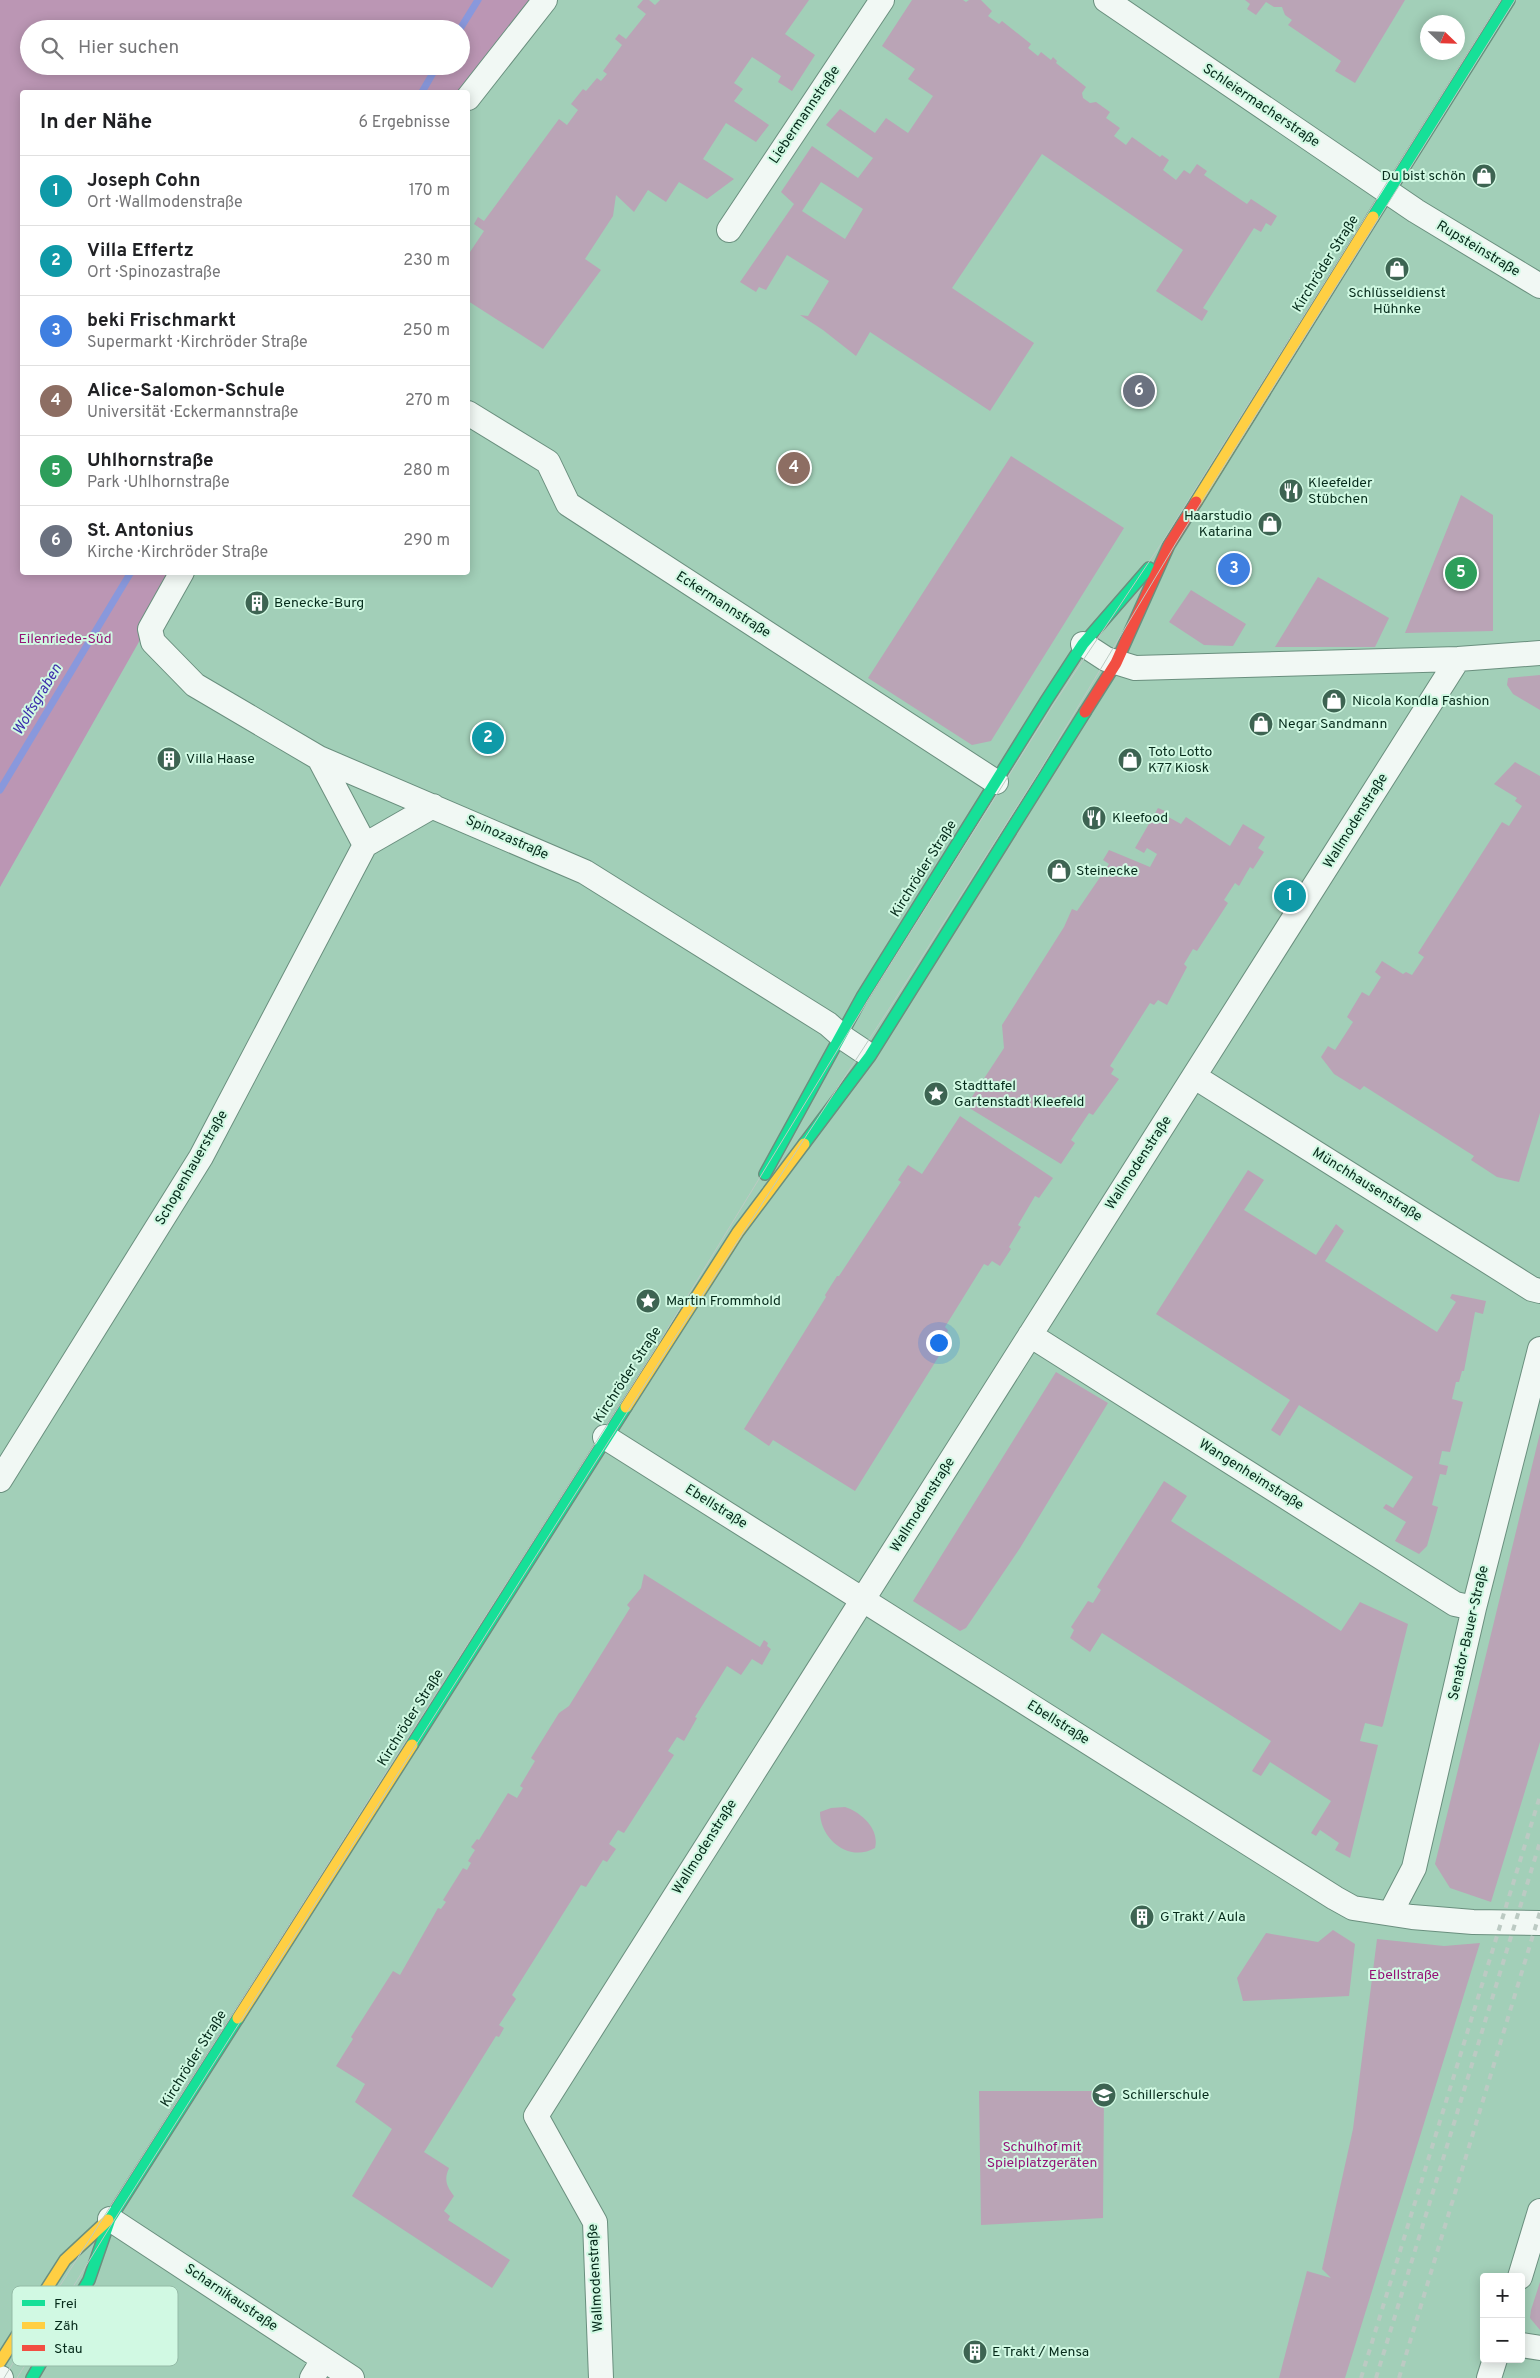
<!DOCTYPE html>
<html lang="de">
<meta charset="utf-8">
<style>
:root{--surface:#fff;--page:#f6f6f6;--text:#202124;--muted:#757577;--line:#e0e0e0;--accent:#3d6452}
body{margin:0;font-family:Overpass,sans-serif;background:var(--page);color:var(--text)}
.controls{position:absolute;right:15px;bottom:15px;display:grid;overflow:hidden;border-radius:5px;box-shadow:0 2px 12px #0003}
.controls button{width:45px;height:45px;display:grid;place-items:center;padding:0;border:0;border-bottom:1px solid var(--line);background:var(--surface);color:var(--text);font:25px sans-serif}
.compass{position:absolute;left:1420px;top:15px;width:45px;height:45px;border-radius:50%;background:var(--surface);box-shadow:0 2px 12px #0003;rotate:113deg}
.you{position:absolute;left:938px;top:1342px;width:18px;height:18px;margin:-12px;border:4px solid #fff;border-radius:50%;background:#1a73e8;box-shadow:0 0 0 8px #1a73e833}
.badge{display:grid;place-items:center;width:32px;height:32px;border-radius:50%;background:var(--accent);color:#fff;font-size:16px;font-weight:700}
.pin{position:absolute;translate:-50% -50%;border:2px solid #fff;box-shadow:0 1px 5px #0006}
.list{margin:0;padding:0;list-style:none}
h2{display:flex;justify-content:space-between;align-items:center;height:65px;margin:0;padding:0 20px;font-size:21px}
h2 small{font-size:16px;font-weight:400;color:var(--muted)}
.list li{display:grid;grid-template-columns:32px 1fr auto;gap:15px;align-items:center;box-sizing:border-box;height:70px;padding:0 20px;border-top:1px solid var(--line)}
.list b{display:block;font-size:19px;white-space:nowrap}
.list p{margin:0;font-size:16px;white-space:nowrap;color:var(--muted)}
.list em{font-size:16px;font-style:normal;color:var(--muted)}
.icon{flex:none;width:28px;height:28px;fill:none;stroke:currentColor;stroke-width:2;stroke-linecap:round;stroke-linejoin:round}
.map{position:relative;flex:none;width:1540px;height:2378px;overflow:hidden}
.search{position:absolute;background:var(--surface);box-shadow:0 2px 12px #0003;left:20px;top:20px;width:450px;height:55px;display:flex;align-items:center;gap:12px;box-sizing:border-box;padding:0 18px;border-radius:28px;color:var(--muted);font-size:19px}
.panel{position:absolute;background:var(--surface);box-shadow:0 2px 12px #0003;left:20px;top:90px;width:450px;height:485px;border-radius:5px}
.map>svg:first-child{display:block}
.green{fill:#baa4b6;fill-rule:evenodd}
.forest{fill:#bb96b4;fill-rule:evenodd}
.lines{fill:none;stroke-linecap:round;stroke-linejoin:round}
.stream{stroke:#8998dc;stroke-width:7}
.street-casing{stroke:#6a8f7e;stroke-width:26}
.fast-casing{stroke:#6a8f7e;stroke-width:14}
.slow-casing{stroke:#6a8f7e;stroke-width:14}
.jam-casing{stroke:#6a8f7e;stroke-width:14}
.street{stroke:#f1f8f4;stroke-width:24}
.fast{stroke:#16e098;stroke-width:11}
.slow{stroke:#ffcf43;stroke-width:11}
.jam{stroke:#f24e42;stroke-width:11}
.tram{stroke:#bccac3;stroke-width:1}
.rail{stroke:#bccac3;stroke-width:4;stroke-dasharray:6 6;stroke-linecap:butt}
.labels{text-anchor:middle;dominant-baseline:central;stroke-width:4;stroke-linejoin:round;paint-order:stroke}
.street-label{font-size:14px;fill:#062b1b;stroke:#d1f9e3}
.poi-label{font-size:14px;fill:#062b1b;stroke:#d1f9e3;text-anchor:start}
.park-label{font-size:14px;fill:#951377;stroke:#d1f9e3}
.water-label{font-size:15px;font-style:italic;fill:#3f30ac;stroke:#d1f9e3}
.key{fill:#d1f9e3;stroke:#94bba7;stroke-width:1}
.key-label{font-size:14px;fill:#062b1b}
</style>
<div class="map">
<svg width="1540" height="2378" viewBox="0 0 1540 2378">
<rect width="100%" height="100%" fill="#a2cfb8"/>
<path class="green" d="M 643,0 L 649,0 L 655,5 L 660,0 L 809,0 L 785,34 L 815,55 L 792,91 L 778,82 L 781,76 L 752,57 L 734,83 L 743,89 L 734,101 L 769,125 L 756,142 L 726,123 L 703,159 L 734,179 L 707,199 L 679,182 L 666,202 L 648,190 L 634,212 L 616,195 L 613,216 L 585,259 L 601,270 L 543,349 L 468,301 L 468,255 L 484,231 L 474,224 L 478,217 L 484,221 L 559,119 L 567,125 L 578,110 L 571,104 L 583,89 L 586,91 L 597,78 L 601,81 L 607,74 L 603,71 L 622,45 L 615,39 L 619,34 L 626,39 L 646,14 L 637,7 Z
M 912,0 L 963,0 L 966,2 L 969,0 L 981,0 L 992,11 L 988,16 L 999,24 L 1002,21 L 1031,44 L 1028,48 L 1038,56 L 1041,52 L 1051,60 L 1053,57 L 1057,61 L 1056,63 L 1086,87 L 1082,93 L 1083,98 L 1090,103 L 1096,102 L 1110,112 L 1106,118 L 1120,128 L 1114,136 L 1126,145 L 1132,137 L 1160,157 L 1162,155 L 1169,160 L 1163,170 L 1176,180 L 1184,170 L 1190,174 L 1197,164 L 1207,171 L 1204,175 L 1247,204 L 1251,199 L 1277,216 L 1271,226 L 1266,223 L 1261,232 L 1254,228 L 1203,308 L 1208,311 L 1202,321 L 1156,291 L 1183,250 L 1042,154 L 952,288 L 1034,343 L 990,411 L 870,332 L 856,356 L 823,330 L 800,315 L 808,316 L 829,281 L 787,255 L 766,290 L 759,287 L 756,292 L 740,282 L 794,204 L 781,192 L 812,146 L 858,178 L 873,158 L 826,125 L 840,109 L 875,133 L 886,118 L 908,133 L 933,96 L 908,79 L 915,69 L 882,46 ZM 821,182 L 863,209 L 845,239 L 802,211 Z
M 1245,0 L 1405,0 L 1355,83 L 1335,71 L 1341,61 L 1288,25 L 1292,20 L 1285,15 L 1282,7 L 1274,7 L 1266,2 L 1256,15 L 1247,9 L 1250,4 Z
M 1011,456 L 1124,528 L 991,741 L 972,745 L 868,678 Z
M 1461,495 L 1493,515 L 1493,631 L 1405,633 Z
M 1318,577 L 1389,618 L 1375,647 L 1275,647 Z
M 1191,590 L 1246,624 L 1233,646 L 1204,645 L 1169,622 Z
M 1540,675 L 1540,710 L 1513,694 L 1507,685 L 1508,678 Z
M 1515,762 L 1540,776 L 1540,1113 L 1519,1182 L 1497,1177 L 1471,1160 L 1474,1156 L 1364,1086 L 1360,1090 L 1334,1074 L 1321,1057 L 1328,1046 L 1335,1050 L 1353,1022 L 1347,1017 L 1362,992 L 1369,996 L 1381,977 L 1375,972 L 1382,961 L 1403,974 L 1406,972 L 1412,975 L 1424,957 L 1418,953 L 1502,822 L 1509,826 L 1522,806 L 1515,801 L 1517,798 L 1494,784 Z
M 1158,808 L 1165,811 L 1163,814 L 1181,824 L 1186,817 L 1230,846 L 1243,824 L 1265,837 L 1258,848 L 1264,852 L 1253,869 L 1250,867 L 1239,886 L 1235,883 L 1224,900 L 1228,903 L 1197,951 L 1193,949 L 1184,964 L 1187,967 L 1167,1005 L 1158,1000 L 1154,1005 L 1150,1003 L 1110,1066 L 1114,1069 L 1111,1074 L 1119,1079 L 1093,1115 L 1089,1113 L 1071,1140 L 1075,1143 L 1061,1164 L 966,1106 L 1004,1048 L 1002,1025 L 1064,927 L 1072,909 L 1077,911 L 1109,864 L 1103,860 L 1109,850 L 1150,867 L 1157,854 L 1147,848 L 1144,853 L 1135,848 Z
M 960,1116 L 1053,1178 L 1039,1198 L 1035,1196 L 1018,1225 L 1021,1227 L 1009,1247 L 1011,1249 L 1000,1266 L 992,1261 L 988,1266 L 984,1264 L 945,1327 L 948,1330 L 939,1356 L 855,1491 L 773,1440 L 769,1446 L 744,1429 L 826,1297 L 825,1295 L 837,1276 L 839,1276 L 901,1182 L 898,1180 L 908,1165 L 922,1174 Z
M 1248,1170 L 1264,1180 L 1244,1210 L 1316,1255 L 1336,1224 L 1344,1231 L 1325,1261 L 1437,1332 L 1456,1302 L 1450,1298 L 1452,1294 L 1486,1301 L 1483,1314 L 1475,1312 L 1464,1371 L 1462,1371 L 1459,1382 L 1456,1382 L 1452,1399 L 1463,1402 L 1450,1452 L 1442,1451 L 1439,1464 L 1448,1466 L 1446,1475 L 1440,1474 L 1432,1505 L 1438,1507 L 1427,1546 L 1419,1554 L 1395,1541 L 1406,1522 L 1383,1508 L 1386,1504 L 1393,1508 L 1413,1477 L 1299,1405 L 1280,1436 L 1271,1430 L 1290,1400 L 1156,1314 Z
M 1056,1372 L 1108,1403 L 1020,1548 L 966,1628 L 960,1631 L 913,1601 Z
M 1540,1433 L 1540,1742 L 1491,1902 L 1450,1888 L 1435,1864 Z
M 1164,1481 L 1187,1496 L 1171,1521 L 1341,1631 L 1360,1602 L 1408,1624 L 1383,1725 L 1382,1727 L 1365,1723 L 1360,1741 L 1378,1745 L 1350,1858 L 1335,1850 L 1339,1843 L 1320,1830 L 1316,1836 L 1311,1833 L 1331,1801 L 1270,1762 L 1261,1776 L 1252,1771 L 1271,1741 L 1102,1633 L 1090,1652 L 1070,1638 L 1074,1630 L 1071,1627 L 1088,1601 L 1093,1603 L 1101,1590 L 1097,1587 Z
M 644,1574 L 760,1647 L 764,1640 L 768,1643 L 767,1646 L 771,1649 L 762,1665 L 752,1659 L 741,1675 L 727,1666 L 695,1717 L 697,1718 L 684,1741 L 677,1737 L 668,1751 L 674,1755 L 624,1833 L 618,1830 L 609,1844 L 616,1849 L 607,1862 L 603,1860 L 586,1887 L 581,1885 L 512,1995 L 516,1999 L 499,2025 L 504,2028 L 499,2037 L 496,2036 L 424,2152 L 449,2168 C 444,2179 446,2186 454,2196 L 444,2211 L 450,2216 L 448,2220 L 510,2260 L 492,2288 L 352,2196 L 392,2129 L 355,2102 L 365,2084 L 336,2066 L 353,2039 L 351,2037 L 393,1971 L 400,1975 L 438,1908 L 441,1909 L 446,1902 L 443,1900 L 463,1868 L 467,1870 L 471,1863 L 468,1861 L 475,1850 L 471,1847 L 477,1839 L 479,1840 L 508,1793 L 517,1798 L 523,1788 L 520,1786 L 535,1761 L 531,1758 L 559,1713 L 569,1706 L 630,1608 L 627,1605 L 641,1588 Z
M 845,1807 C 861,1812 880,1829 875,1848 C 849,1863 820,1839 820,1812 L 831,1808 Z
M 1333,1930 L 1355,1944 L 1349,1996 L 1243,2001 L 1237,1978 L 1266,1933 L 1318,1942 Z
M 1377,1939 L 1444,1946 L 1480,1943 L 1345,2378 L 1279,2378 L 1307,2271 L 1331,2278 L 1322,2269 L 1353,2129 Z
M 979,2091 L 1104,2091 L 1103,2218 L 981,2225 Z
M 1540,2282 L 1540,2330 L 1530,2318 L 1531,2310 Z"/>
<path class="forest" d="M 0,0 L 545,0 L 468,92 L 22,92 L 22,572 L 178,573 L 0,887 ZM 29,29 L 461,29 L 461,66 L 29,66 Z"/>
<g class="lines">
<path class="stream" d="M 460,29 L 478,0
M 422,92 L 437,66
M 0,790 L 131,572"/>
<defs>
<path id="street" d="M 1106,0 L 1416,211 L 1540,286
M 468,98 L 545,0
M 729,230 L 882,0
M 468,413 L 548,462 L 568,504 L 996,782
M 182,572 L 150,629 L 153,642 L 195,685 L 319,758 L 585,872 L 828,1024 L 845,1039 L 863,1051
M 1083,644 L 1106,659 L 1135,668 L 1458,659 L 1540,653
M 319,758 L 365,845
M 1195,1077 L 1532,1289 L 1540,1291
M 1030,1335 L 1455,1604 L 1474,1608
M 605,1437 L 1335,1898 L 1353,1908 L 1412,1917 L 1473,1922 L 1540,1923
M 0,1480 L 201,1157 L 365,845 L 433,806
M 1391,1912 L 1414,1868 L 1474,1608 L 1540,1349
M 110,2219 L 352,2378
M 1520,2277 L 1540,2211
M 1521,2345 L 1540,2348
M 0,2378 L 1,2378
M 312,2378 L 323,2360
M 601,2378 L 595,2222 L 536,2116 L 1458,659
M 1489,2378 L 1495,2359"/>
<path id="fast" d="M 1373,217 L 1509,0
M 804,1144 L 870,1056 L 1085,712
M 765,1174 L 862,997 L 1046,701 L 1083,644 L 1149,568
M 412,1745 L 626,1407
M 32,2378 L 89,2280 L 110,2219 L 238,2018"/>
<path id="slow" d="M 1196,502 L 1373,217
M 626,1407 L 738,1232 L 804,1144
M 238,2018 L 412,1745
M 0,2362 L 65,2260 L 108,2220"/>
<path id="jam" d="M 1085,712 L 1116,663 L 1169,545 L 1196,502"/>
</defs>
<use href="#street" class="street-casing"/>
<use href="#fast" class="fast-casing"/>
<use href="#slow" class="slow-casing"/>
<use href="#jam" class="jam-casing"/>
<use href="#street" class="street"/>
<use href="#fast" class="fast"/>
<use href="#slow" class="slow"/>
<use href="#jam" class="jam"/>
<path class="tram" d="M 4,2378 L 56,2292 L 659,1343 L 868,1000 L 1053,705 L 1163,541 L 1501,0
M 17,2378 L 113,2222 L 668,1348 L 887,1012 L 1039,772 L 1176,543 L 1515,0"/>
<path class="rail" d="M 1361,2378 L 1540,1796
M 1376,2378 L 1540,1842
M 1399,2378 L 1540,1912"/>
</g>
<defs>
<symbol id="shop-disc" viewBox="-11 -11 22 22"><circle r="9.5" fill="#3d6452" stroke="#d1f9e3"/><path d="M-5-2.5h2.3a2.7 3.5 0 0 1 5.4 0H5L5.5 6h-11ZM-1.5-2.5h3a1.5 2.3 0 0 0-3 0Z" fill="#fff"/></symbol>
<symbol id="restaurant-disc" viewBox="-11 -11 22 22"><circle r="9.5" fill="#3d6452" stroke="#d1f9e3"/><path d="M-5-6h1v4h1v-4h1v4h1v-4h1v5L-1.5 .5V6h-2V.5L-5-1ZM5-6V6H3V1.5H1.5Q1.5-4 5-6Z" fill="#fff"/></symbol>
<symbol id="building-disc" viewBox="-11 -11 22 22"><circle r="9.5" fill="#3d6452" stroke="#d1f9e3"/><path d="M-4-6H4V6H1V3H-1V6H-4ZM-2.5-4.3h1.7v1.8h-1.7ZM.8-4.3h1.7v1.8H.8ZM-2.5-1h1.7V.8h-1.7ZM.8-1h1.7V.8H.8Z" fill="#fff"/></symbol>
<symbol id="sight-disc" viewBox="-11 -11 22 22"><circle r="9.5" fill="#3d6452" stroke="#d1f9e3"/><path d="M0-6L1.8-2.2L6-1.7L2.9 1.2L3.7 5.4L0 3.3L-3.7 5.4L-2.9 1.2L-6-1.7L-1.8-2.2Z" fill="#fff"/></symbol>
<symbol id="school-disc" viewBox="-11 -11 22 22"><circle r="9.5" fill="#3d6452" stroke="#d1f9e3"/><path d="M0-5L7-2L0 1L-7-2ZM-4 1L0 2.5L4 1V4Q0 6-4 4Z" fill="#fff"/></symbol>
</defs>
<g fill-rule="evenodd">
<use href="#shop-disc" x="1470" y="162" width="28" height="28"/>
<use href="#shop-disc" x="1383" y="255" width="28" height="28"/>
<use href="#restaurant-disc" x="1277" y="477" width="28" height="28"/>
<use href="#shop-disc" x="1256" y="510" width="28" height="28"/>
<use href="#building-disc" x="243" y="589" width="28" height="28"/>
<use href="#shop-disc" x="1320" y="687" width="28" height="28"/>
<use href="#shop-disc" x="1247" y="710" width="28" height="28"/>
<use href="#building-disc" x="155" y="745" width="28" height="28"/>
<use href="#shop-disc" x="1116" y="746" width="28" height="28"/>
<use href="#restaurant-disc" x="1080" y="804" width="28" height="28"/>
<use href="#shop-disc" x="1045" y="857" width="28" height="28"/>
<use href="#sight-disc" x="922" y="1080" width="28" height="28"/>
<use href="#sight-disc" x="634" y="1287" width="28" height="28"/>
<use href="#building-disc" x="1128" y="1903" width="28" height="28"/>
<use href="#school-disc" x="1090" y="2081" width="28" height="28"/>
<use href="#building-disc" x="961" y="2338" width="28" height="28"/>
</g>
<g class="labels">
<g class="street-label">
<text transform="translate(1261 106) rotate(34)">Schleiermacherstraße</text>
<text transform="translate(805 115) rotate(-56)">Liebermannstraße</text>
<text transform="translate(1478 249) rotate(31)">Rupsteinstraße</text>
<text transform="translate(1326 264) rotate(-58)">Kirchröder Straße</text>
<text transform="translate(723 605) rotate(33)">Eckermannstraße</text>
<text transform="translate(1356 821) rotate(-58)">Wallmodenstraße</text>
<text transform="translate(507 838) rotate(24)">Spinozastraße</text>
<text transform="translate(924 869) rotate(-58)">Kirchröder Straße</text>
<text transform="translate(1139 1163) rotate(-57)">Wallmodenstraße</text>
<text transform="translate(192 1168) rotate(-60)">Schopenhauerstraße</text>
<text transform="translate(1367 1185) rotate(32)">Münchhausenstraße</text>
<text transform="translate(628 1375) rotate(-57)">Kirchröder Straße</text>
<text transform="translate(1251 1475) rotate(32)">Wangenheimstraße</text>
<text transform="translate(923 1505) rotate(-58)">Wallmodenstraße</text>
<text transform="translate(716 1507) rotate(32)">Ebellstraße</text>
<text transform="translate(1469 1633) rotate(-77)">Senator-Bauer-Straße</text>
<text transform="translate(411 1718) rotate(-58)">Kirchröder Straße</text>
<text transform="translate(1058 1723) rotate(32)">Ebellstraße</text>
<text transform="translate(705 1847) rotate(-58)">Wallmodenstraße</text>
<text transform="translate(194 2059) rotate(-58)">Kirchröder Straße</text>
<text transform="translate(596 2278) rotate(-93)">Wallmodenstraße</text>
<text transform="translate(231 2298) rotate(34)">Scharnikaustraße</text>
</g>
<g class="poi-label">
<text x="1466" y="176" text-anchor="end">Du bist schön</text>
<text x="1397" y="293" text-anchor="middle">Schlüsseldienst<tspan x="1397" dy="16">Hühnke</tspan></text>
<text x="1308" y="483">Kleefelder<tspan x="1308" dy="16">Stübchen</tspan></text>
<text x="1252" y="516" text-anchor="end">Haarstudio<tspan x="1252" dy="16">Katarina</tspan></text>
<text x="274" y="603">Benecke-Burg</text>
<text x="1352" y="701">Nicola Kondla Fashion</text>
<text x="1278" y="724">Negar Sandmann</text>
<text x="1148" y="752">Toto Lotto<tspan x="1148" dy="16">K77 Kiosk</tspan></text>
<text x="186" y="759">Villa Haase</text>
<text x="1112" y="818">Kleefood</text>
<text x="1076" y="871">Steinecke</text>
<text x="954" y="1086">Stadttafel<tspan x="954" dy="16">Gartenstadt Kleefeld</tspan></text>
<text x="666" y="1301">Martin Frommhold</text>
<text x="1160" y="1917">G Trakt / Aula</text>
<text x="1122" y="2095">Schillerschule</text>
<text x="992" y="2352">E Trakt / Mensa</text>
</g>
<g class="park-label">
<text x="65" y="639">Eilenriede-Süd</text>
<text x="1404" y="1975">Ebellstraße</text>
<text x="1042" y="2147">Schulhof mit<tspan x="1042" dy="16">Spielplatzgeräten</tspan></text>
</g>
<g class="water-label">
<text transform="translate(38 700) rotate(-59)">Wolfsgraben</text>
</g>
</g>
<rect x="12" y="2286" width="166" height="80" rx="8" class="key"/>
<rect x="22" y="2300" width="23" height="6" fill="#16e098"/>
<rect x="22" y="2322" width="23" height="7" fill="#ffcf43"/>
<rect x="22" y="2345" width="23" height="6" fill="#f24e42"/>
<g class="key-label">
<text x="54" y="2308">Frei</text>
<text x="54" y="2330">Zäh</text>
<text x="54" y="2353">Stau</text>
</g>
</svg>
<div class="controls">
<button>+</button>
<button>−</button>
</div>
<svg class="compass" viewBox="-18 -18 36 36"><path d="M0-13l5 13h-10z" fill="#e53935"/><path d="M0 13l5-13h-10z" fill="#757577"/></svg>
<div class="you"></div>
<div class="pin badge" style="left:1290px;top:896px;background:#0f9aa8">1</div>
<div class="pin badge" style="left:488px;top:738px;background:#0f9aa8">2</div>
<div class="pin badge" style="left:1234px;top:569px;background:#3f7fe0">3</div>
<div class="pin badge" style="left:794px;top:468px;background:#8d6e63">4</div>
<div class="pin badge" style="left:1461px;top:573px;background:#2e9e5b">5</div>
<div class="pin badge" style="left:1139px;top:391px;background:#6b7280">6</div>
<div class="search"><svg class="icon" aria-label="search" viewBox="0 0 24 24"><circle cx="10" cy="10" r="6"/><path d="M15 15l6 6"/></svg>Hier suchen</div>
<section class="panel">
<h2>In der Nähe<small>6 Ergebnisse</small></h2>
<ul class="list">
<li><span class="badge" style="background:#0f9aa8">1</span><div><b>Joseph Cohn</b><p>Ort · Wallmodenstraße</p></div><em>170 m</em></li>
<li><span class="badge" style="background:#0f9aa8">2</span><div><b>Villa Effertz</b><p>Ort · Spinozastraße</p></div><em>230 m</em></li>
<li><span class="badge" style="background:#3f7fe0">3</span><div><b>beki Frischmarkt</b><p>Supermarkt · Kirchröder Straße</p></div><em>250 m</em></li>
<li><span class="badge" style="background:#8d6e63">4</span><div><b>Alice-Salomon-Schule</b><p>Universität · Eckermannstraße</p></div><em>270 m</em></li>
<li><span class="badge" style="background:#2e9e5b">5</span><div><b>Uhlhornstraße</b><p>Park · Uhlhornstraße</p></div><em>280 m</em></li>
<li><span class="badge" style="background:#6b7280">6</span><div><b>St. Antonius</b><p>Kirche · Kirchröder Straße</p></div><em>290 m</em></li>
</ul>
</section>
</div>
